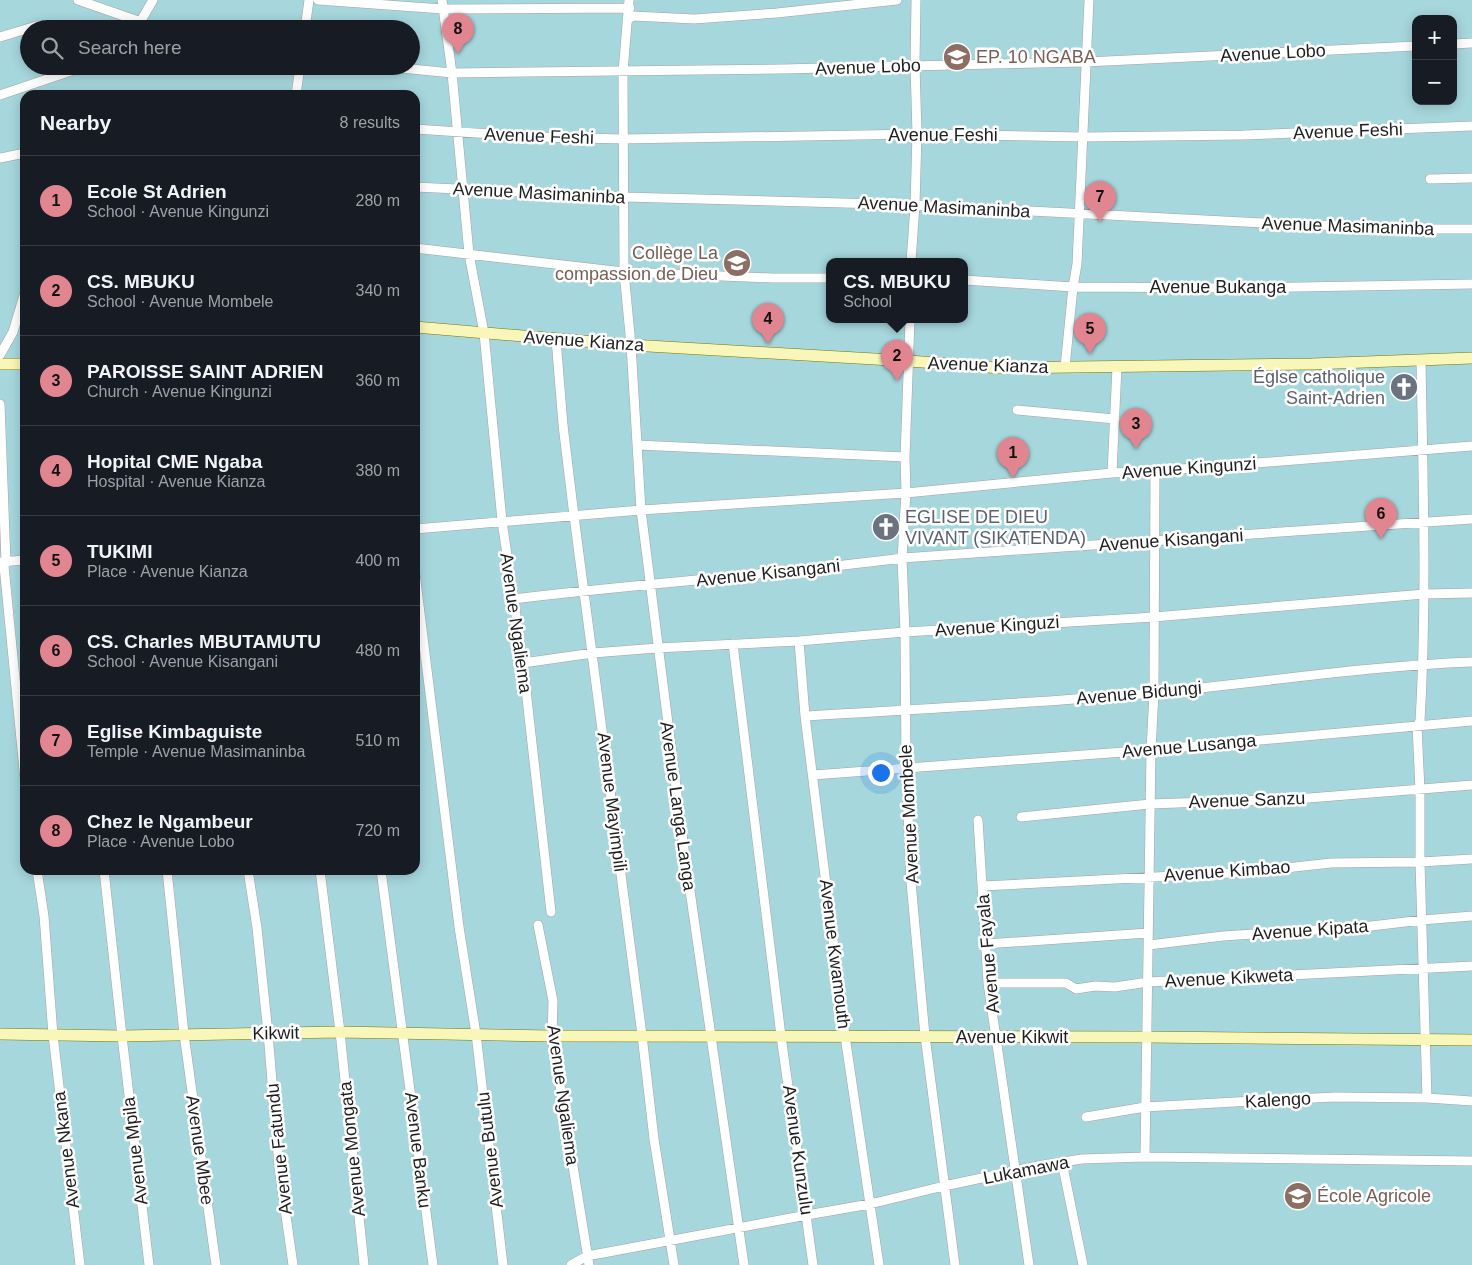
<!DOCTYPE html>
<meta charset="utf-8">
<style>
:root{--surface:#171b24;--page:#242831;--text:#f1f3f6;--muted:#9ea1a6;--line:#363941;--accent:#e18691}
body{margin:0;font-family:Arial,sans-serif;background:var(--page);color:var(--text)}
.controls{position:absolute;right:15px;top:15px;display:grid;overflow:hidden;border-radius:10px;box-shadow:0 2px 12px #0003}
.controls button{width:45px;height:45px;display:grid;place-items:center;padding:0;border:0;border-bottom:1px solid var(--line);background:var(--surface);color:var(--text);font:25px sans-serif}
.you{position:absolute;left:880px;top:772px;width:18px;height:18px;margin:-12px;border:4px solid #fff;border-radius:50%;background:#1a73e8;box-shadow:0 0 0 8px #1a73e833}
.badge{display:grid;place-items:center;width:32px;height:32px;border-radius:50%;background:var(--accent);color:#111;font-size:16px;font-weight:700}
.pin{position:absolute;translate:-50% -41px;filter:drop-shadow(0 1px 2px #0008)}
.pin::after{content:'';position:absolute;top:26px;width:18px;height:15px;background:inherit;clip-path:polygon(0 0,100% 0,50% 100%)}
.popup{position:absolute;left:826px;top:258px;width:142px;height:65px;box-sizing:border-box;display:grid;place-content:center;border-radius:10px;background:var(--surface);filter:drop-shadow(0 1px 4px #0005);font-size:16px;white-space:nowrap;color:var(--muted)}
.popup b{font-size:19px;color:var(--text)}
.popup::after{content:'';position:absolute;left:50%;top:100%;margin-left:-10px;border:10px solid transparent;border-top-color:var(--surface)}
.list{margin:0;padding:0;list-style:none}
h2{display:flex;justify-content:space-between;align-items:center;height:65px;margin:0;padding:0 20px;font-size:21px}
h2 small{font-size:16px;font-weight:400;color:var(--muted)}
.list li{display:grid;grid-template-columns:32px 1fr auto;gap:15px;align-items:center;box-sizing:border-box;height:90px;padding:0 20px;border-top:1px solid var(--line)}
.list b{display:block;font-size:19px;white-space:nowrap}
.list p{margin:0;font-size:16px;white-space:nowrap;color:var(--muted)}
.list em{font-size:16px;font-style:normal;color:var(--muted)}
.icon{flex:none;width:28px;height:28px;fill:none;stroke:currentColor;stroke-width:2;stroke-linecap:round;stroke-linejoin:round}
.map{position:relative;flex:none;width:1472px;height:1265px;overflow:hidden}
.search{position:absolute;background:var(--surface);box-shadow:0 2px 12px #0003;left:20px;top:20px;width:400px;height:55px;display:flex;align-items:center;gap:12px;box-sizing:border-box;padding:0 18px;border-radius:28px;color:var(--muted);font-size:19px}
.panel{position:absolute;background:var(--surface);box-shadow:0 2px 12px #0003;left:20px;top:90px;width:400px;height:785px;border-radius:15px}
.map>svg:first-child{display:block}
.water{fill:#a6d7dd;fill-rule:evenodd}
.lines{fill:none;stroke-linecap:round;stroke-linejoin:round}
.street-casing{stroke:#a3a3a3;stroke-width:10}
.secondary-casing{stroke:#777705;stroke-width:12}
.street{stroke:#fff;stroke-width:9}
.secondary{stroke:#f9f6b9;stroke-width:11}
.labels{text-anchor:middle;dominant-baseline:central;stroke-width:5;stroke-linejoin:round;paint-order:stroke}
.street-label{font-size:18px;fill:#1f1f1f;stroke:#fff}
.education-label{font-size:18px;fill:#785e54;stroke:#fff;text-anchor:start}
.worship-label{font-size:18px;fill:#5b616d;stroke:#fff;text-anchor:end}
</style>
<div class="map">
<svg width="1472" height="1265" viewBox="0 0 1472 1265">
<rect width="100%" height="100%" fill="#f0ebe5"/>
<path class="water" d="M 0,0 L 1472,0 L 1472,1265 L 0,1265 ZM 1416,19 L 1453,19 L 1453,101 L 1416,101 ZM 29,29 L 411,29 L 411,66 L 29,66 ZM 25,95 L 415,95 L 415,870 L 25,870 ZM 830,262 L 964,262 L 964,320 L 830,320 Z"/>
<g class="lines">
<defs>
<path id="street" d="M 78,0 L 141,22
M 318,0 L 443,9 L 630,8
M 442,0 L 452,73 L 469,254 L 484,333 L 502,521 L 523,663 L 551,912
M 629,0 L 623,72 L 624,272 L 631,345 L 641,510 L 683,842 L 744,1265
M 629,19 L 633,16 L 694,19 L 777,13 L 897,0
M 136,29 L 153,0
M 305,29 L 309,0
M 0,37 L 40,25
M 1453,44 L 1472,43
M 381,66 L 452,73 L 782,69 L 1086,62 L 1416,46
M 0,95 L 71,71
M 296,95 L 300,66
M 415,129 L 538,137 L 623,139 L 917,134 L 1083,137 L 1244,135 L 1472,126
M 0,158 L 25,153
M 1430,179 L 1472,178
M 415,187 L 624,197 L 915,205 L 1263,223 L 1419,229 L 1472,229
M 415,248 L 624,272 L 772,278 L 830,278
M 911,262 L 915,205 L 917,134 L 915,65 L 916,0
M 964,280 L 1073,287 L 1239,288 L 1472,284
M 910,320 L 905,457 L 906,493 L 902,558 L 905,632 L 906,768 L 911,882 L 925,1036 L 955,1265
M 556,339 L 563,425 L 574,516 L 642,1035 L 654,1139 L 674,1265
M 0,355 L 13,332 L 25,292
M 1421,360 C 1423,480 1427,601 1420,721 L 1417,726 L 1420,790 L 1420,862 L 1427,1098
M 1065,367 L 1073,287 L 1077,264 L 1089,0
M 0,404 L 6,562 L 4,566 L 25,780
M 1017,410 L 1115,419
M 637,445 L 905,457
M 1112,473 L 1117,367
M 415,529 L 641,510 L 906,493 L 1112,473 L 1155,471 L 1472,446
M 0,562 L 25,560
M 415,573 L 459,927 L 476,1034 L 503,1265
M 513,599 C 642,583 773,575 902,558 L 1472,519
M 799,641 L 805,716 L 845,1036 L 879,1265
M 733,644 L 781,1036 L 813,1265
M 523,663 L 593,653 L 657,648 L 799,641 L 905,632 L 1154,617 L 1424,594 L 1472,593
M 805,716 C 921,709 1037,703 1152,693 C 1259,683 1365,666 1472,662
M 813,775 L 1151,750 L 1472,721
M 1021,817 L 1150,804 L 1296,799 L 1472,785
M 978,820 L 988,983 L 1029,1265
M 37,870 L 44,916 L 53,1035 L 80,1265
M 104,870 L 122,1036 L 149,1265
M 167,870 L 184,1034 L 216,1265
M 248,870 L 257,928 L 268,1033 L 279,1167 L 293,1265
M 320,870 L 340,1032 L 364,1265
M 381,870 L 433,1265
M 983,886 L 1250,872 L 1331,863 L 1420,862 L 1472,859
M 538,925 L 553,1001 L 552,1036 L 589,1265
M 985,944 L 1148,933
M 1149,945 L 1223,936 L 1363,927 L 1422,920 L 1472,916
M 988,983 L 1066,983 L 1076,989 L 1095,986 L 1115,987 L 1148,982 L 1472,966
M 1086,1117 L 1145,1107 L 1271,1100 L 1336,1097 L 1427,1098 L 1472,1101
M 1145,1157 L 1151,750 L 1154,693 L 1155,471
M 1062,1162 L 1083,1265
M 571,1265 L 587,1256 L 807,1215 L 870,1204 L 944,1186 L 1043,1165 L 1082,1159 L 1145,1157 L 1472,1161"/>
<path id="secondary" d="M 415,327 L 631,345 L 909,361 L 1001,368 L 1312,364 L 1472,358
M 0,364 L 25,364
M 0,1034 L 122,1036 L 340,1032 L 552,1036 L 1146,1037 L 1472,1040"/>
</defs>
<use href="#street" class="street-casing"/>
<use href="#secondary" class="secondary-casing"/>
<use href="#street" class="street"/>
<use href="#secondary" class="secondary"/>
</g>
<defs>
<symbol id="school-disc" viewBox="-11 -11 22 22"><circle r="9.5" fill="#8d6e63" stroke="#fff"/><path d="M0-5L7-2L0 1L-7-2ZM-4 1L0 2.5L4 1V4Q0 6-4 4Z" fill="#fff"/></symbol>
<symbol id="church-disc" viewBox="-11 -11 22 22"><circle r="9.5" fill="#6b7280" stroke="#fff"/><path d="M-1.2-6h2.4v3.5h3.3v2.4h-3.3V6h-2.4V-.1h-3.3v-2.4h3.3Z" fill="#fff"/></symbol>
</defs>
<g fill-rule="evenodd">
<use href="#school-disc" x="941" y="41" width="32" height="32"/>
<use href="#school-disc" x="721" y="247" width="32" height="32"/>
<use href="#church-disc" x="1388" y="371" width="32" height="32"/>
<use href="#church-disc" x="870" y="511" width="32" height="32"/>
<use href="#school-disc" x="1282" y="1180" width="32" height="32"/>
</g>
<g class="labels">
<g class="street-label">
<text transform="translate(1273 53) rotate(-3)">Avenue Lobo</text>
<text transform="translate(868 67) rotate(-2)">Avenue Lobo</text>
<text transform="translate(1348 131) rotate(-2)">Avenue Feshi</text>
<text x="943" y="135">Avenue Feshi</text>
<text transform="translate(539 136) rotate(2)">Avenue Feshi</text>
<text transform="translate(539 193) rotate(3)">Avenue Masimaninba</text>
<text transform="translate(944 207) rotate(3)">Avenue Masimaninba</text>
<text transform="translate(1348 226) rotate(2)">Avenue Masimaninba</text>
<text x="1218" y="287">Avenue Bukanga</text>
<text transform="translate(584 341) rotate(4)">Avenue Kianza</text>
<text transform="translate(988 365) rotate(2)">Avenue Kianza</text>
<text transform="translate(1189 468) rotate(-4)">Avenue Kingunzi</text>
<text transform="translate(1171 540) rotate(-4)">Avenue Kisangani</text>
<text transform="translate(768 573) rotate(-6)">Avenue Kisangani</text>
<text transform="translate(516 623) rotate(82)">Avenue Ngaliema</text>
<text transform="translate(997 626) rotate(-4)">Avenue Kinguzi</text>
<text transform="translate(1139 693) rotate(-5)">Avenue Bidungi</text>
<text transform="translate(1189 746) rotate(-5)">Avenue Lusanga</text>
<text transform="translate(1247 800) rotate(-2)">Avenue Sanzu</text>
<text transform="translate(612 802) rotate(83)">Avenue Mayimpili</text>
<text transform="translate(678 806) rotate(82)">Avenue Langa Langa</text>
<text transform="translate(909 814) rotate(-93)">Avenue Mombele</text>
<text transform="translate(1227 871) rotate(-4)">Avenue Kimbao</text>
<text transform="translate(1310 930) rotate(-4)">Avenue Kipata</text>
<text transform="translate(835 954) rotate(83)">Avenue Kwamouth</text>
<text transform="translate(988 954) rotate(-95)">Avenue Fayala</text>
<text transform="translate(1229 978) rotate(-3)">Avenue Kikweta</text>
<text transform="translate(276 1033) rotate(-1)">Kikwit</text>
<text x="1012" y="1037">Avenue Kikwit</text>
<text transform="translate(563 1095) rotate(82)">Avenue Ngaliema</text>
<text transform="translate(1278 1100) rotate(-3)">Kalengo</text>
<text transform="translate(279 1149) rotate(-96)">Avenue Fatundu</text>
<text transform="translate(352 1149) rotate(-96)">Avenue Mongata</text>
<text transform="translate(66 1150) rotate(-97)">Avenue Nkana</text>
<text transform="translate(200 1150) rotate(82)">Avenue Mbee</text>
<text transform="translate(418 1150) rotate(83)">Avenue Banku</text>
<text transform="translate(490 1150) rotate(-97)">Avenue Butulu</text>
<text transform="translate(798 1150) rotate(82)">Avenue Kunzulu</text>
<text transform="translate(135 1151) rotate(-97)">Avenue Mpila</text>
<text transform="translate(1026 1170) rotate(-11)">Lukamawa</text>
</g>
<g class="education-label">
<text x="976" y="57">EP. 10 NGABA</text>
<text x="718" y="253" text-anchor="end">Collège La<tspan x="718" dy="21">compassion de Dieu</tspan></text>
<text x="1317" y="1196">École Agricole</text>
</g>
<g class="worship-label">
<text x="1385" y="377">Églse catholique<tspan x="1385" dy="21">Saint-Adrien</tspan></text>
<text x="905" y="517" text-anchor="start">EGLISE DE DIEU<tspan x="905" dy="21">VIVANT (SIKATENDA)</tspan></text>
</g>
</g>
</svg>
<div class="controls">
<button>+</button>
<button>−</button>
</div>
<div class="you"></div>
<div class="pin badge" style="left:1013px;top:478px">1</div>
<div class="pin badge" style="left:897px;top:381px">2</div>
<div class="popup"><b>CS. MBUKU</b>School</div>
<div class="pin badge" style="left:1136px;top:449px">3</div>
<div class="pin badge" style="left:768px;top:344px">4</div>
<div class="pin badge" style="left:1090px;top:354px">5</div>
<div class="pin badge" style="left:1381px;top:539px">6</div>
<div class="pin badge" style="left:1100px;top:222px">7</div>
<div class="pin badge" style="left:458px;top:54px">8</div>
<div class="search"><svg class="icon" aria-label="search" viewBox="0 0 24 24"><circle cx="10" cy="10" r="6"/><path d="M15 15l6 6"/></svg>Search here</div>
<section class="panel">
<h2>Nearby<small>8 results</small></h2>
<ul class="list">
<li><span class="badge">1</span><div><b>Ecole St Adrien</b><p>School · Avenue Kingunzi</p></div><em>280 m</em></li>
<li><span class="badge">2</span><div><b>CS. MBUKU</b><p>School · Avenue Mombele</p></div><em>340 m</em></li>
<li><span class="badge">3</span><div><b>PAROISSE SAINT ADRIEN</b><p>Church · Avenue Kingunzi</p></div><em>360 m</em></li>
<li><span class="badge">4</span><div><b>Hopital CME Ngaba</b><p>Hospital · Avenue Kianza</p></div><em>380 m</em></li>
<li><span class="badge">5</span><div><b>TUKIMI</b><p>Place · Avenue Kianza</p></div><em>400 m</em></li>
<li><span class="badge">6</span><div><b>CS. Charles MBUTAMUTU</b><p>School · Avenue Kisangani</p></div><em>480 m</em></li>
<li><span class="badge">7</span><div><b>Eglise Kimbaguiste</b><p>Temple · Avenue Masimaninba</p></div><em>510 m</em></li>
<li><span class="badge">8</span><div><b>Chez le Ngambeur</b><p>Place · Avenue Lobo</p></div><em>720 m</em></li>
</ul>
</section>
</div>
